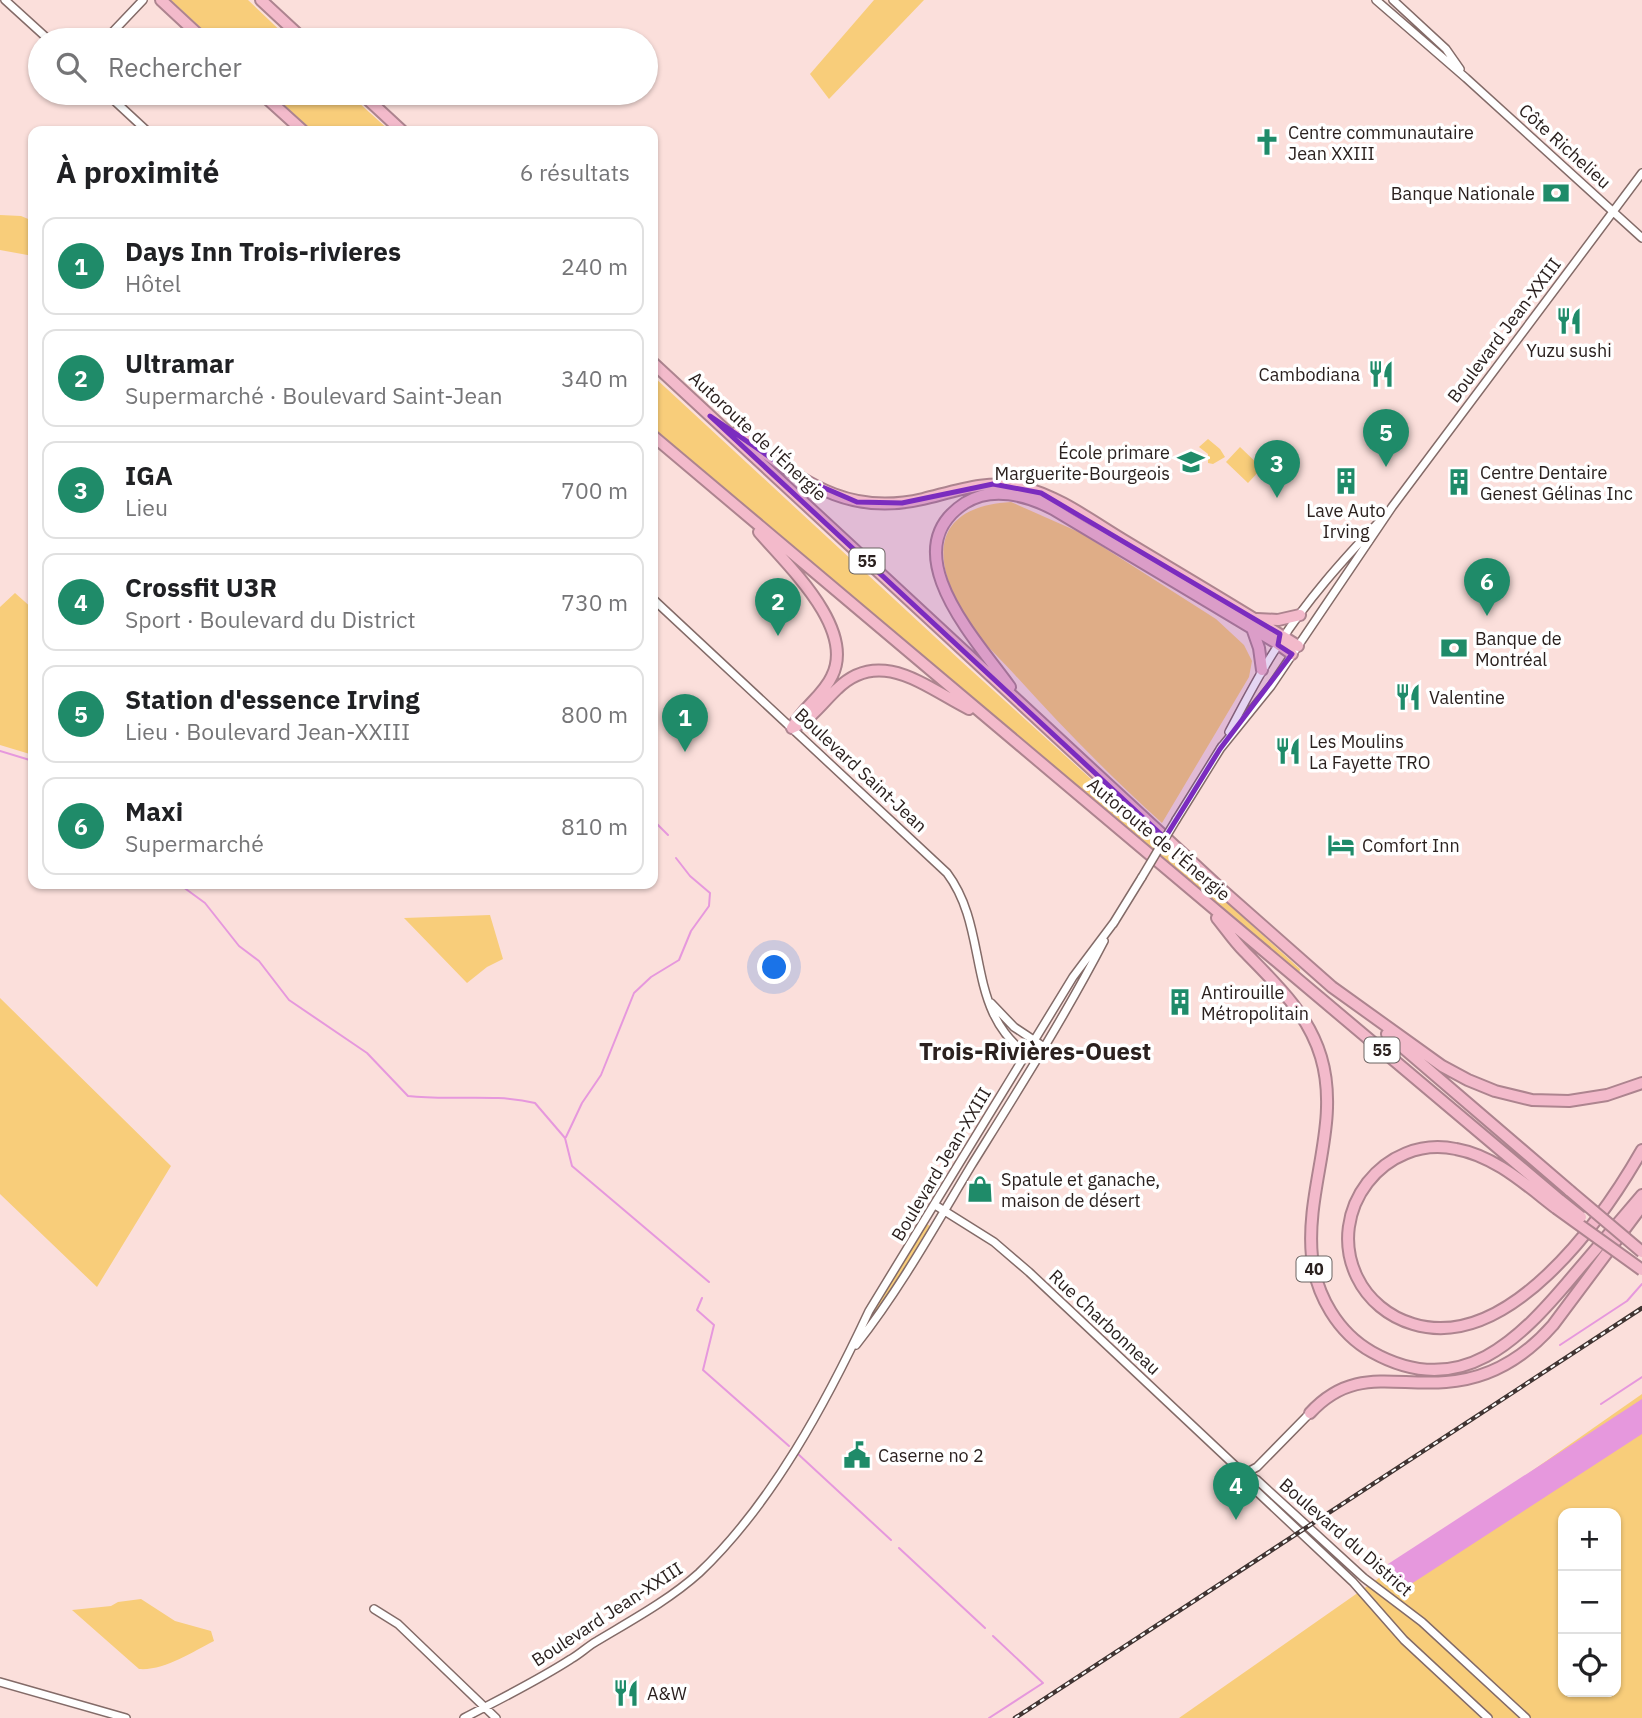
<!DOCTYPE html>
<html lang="fr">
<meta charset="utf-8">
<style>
:root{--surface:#fff;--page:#f6f6f6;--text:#202124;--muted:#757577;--line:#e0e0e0;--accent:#1f8b69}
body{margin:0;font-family:"IBM Plex Sans",sans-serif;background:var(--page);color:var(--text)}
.controls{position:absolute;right:21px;bottom:21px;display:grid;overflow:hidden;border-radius:14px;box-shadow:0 2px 5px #0004}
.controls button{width:63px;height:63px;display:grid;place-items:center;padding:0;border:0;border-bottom:2px solid var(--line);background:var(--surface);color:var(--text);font:35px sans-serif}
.you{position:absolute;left:775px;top:968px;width:24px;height:24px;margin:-18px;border:5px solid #fff;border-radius:50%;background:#1a73e8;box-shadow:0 0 0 10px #1a73e833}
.badge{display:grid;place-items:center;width:46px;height:46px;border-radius:50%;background:var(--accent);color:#fff;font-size:23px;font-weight:700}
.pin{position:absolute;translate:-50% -58px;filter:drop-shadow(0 2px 4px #0008)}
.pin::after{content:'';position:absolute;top:37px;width:24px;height:21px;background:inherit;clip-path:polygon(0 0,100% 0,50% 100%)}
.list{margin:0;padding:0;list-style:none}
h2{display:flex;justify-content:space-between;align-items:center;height:91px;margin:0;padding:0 28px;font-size:30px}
h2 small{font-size:23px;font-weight:400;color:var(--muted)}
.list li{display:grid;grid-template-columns:46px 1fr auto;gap:21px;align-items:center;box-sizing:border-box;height:98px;margin:0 14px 14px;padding:0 14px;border:2px solid var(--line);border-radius:14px}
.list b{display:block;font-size:26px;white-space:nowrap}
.list p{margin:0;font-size:23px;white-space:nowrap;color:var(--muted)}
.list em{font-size:23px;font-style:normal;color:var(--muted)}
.icon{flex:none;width:38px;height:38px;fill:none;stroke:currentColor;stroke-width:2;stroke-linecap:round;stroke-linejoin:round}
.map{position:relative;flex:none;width:1642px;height:1718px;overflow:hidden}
.search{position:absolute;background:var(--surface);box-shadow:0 2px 5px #0004;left:28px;top:28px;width:630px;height:77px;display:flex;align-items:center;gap:18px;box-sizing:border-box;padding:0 24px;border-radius:38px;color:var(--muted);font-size:26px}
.panel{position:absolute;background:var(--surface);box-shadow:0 2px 5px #0004;left:28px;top:126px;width:630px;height:763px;border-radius:14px}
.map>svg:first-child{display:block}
.green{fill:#f8cd7a;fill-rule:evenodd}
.water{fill:#e698dd}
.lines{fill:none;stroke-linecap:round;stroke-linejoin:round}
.stream{stroke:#e698dd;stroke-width:2}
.minor-casing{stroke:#836b68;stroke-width:10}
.highway-casing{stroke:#ad848f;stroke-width:14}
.minor{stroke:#fff;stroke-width:7}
.highway{stroke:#f3bacb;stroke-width:10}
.rail-casing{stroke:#403432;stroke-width:4.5}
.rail{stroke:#fff;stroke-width:2;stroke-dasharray:5;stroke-linecap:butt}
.minor-bridge-casing{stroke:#836b68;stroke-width:10;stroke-linecap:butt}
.highway-bridge-casing{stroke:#ad848f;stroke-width:14;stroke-linecap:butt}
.minor-bridge{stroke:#fff;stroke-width:7}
.highway-bridge{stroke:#f3bacb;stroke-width:10}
.marked{fill:#7b2cbf;fill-opacity:0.2;stroke:#7b2cbf;stroke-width:5;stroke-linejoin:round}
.labels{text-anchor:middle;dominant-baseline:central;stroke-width:7;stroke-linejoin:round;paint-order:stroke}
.shield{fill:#fff;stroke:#6b6462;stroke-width:2}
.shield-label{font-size:16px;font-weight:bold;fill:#2b211f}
.poi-label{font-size:18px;fill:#2b211f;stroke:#fff;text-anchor:start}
.street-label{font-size:18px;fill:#2b211f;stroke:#fff}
.district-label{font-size:24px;font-weight:bold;fill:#2b211f;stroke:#fff}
</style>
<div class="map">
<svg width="1642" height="1718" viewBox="0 0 1642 1718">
<rect width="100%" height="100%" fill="#fbdfdb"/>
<path class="green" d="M 171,0 L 248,0 L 290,40 L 214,40 Z
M 874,0 L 924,0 L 829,99 L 810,74 Z
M 271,93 L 348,93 L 390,131 L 313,131 Z
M 0,215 L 21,216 L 33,221 L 33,256 L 0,250 Z
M 653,376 L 961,661 L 1300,969 L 1299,974 L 653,428 Z
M 1208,439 L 1220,449 L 1225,457 L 1213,464 L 1208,463 L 1208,454 L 1199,447 Z
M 1240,447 L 1262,468 L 1248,483 L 1226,462 Z
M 1011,502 L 1081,533 L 1216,619 L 1244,645 L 1252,661 L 1249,677 L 1162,823 C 1110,776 1062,727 1015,675 C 999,657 978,639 966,618 C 931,560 930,507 1011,502 Z
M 15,593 L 33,609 L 33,755 L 0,745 L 0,607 Z
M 490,915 L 503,959 L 487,967 L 467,983 L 404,918 Z
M 0,998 L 171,1166 L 97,1287 L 0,1194 Z
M 927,1224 L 930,1226 L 877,1313 L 874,1311 Z
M 1642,1394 L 1642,1718 L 1179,1718 ZM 1563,1513 L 1616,1513 L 1616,1692 L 1563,1692 Z
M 141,1599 L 175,1621 L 211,1631 L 214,1641 C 192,1652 164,1671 139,1669 L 72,1610 L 111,1606 L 118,1602 Z"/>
<path class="water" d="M 1642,1399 L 1642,1434 L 1405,1588 L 1388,1564 Z"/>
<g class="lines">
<path class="stream" d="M 0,751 L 33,761
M 653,820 L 668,835
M 179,884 L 205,903 L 239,946 L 259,961 L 289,1000 L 367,1053 L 408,1096 C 451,1101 493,1093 535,1103 L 565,1138 L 572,1166 L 709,1282
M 566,1137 L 582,1103 L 601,1075 L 634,993 L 651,977 L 679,960 L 691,931 L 709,906 L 710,893 L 690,876 L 676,858
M 702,1298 L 697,1310 L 714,1325 L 703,1370 L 789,1446
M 1560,1345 L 1627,1301 L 1642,1284
M 1601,1404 L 1642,1377
M 798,1454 L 891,1540
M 899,1548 L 985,1628
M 989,1718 L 1043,1683 L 993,1636"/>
<defs>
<path id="minor" d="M 5,0 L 49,40
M 1376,0 L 1466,78 L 1642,238
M 1393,0 L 1446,49 L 1460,69
M 105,40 L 143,0
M 106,93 L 147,131
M 653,599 L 947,873 C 992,933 962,1015 1035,1060
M 1229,732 C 1245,702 1260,672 1279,644 C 1307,600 1342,561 1378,523
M 1220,749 L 1271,686 L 1392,507 L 1642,173
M 1176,820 L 1222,746
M 1113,924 L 1142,877
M 991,1003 L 1014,1027 L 1044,1047
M 935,1205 L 994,1242 L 1029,1272 L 1244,1474 L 1251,1486 L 1353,1582 L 1404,1640 L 1488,1718
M 856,1345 C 900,1289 935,1226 971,1166 C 1017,1092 1064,1018 1104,941
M 1244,1474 L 1257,1467 L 1310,1413
M 1245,1474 L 1257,1480 L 1364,1578 L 1422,1622 L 1526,1718
M 374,1609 L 398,1624 L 496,1718
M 0,1682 L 126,1718
M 464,1718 C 500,1699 537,1681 571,1659 C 580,1654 588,1646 597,1641 C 632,1620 669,1600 699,1573 C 772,1504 827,1401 869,1311 L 1073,977 L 1115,921"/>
<path id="highway" d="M 161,0 L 204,40
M 261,0 L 304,40
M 261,93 L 303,131
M 361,93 L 402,131
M 653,363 L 1221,889 L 1332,987 L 1442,1066 L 1468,1080 L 1495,1091 L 1532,1100 L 1569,1101 L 1607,1095 L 1642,1083
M 736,433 C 799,476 841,518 923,499 C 956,491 988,479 1022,487 C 1059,496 1093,522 1125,541 C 1183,576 1241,610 1298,646
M 653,436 L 1561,1201
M 759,532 C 787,565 856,628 832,676 C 823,696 802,708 792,728
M 1257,619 L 1278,620 L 1300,615
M 1252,628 L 1259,648 L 1262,670
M 1010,687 C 978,642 891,551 965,503 C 992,486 1026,495 1053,509 L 1275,642 L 1292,654
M 792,728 C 811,720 822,703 837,689 C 880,646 927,688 969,709
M 1217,918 C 1226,929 1234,941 1244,951 C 1275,983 1308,1013 1321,1057 C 1341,1124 1305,1189 1312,1257 C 1316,1295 1338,1333 1372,1352 C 1461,1402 1520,1339 1573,1276 C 1596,1249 1619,1222 1642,1195
M 1387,1034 L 1570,1191
M 1556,1208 C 1526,1185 1495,1156 1456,1149 C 1384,1134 1325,1211 1357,1277 C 1368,1300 1389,1317 1413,1324 C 1508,1353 1602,1220 1642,1150
M 1310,1413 C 1352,1367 1392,1386 1446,1382 C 1489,1379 1525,1357 1553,1325 L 1642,1206"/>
</defs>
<use href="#minor" class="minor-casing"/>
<use href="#highway" class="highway-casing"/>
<use href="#minor" class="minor"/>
<use href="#highway" class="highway"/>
<defs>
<path id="rail" d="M 1015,1718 L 1642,1308"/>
</defs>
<use href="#rail" class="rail-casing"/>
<use href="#rail" class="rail"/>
<defs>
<path id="minor-bridge" d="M 1142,877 L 1176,820"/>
<path id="highway-bridge" d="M 1570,1191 L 1642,1252
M 1561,1201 L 1581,1217
M 1556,1208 L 1642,1270"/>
</defs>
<use href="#minor-bridge" class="minor-bridge-casing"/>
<use href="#highway-bridge" class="highway-bridge-casing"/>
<use href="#minor-bridge" class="minor-bridge"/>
<use href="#highway-bridge" class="highway-bridge"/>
</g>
<path class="marked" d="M 710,416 L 799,477 L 857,502 L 902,503 L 993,484 L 1041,493 L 1280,634 L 1278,645 L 1292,654 L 1220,749 L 1165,838 Z"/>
<defs>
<symbol id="church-bare" viewBox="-9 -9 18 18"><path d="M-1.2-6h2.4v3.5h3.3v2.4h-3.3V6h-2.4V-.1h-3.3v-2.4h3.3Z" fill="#1f8b69" stroke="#fff" stroke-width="2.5" paint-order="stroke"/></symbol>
<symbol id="bank-bare" viewBox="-9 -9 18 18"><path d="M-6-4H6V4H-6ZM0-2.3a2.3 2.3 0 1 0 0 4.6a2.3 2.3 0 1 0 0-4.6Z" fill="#1f8b69" stroke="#fff" stroke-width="2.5" paint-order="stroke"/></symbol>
<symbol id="restaurant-bare" viewBox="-9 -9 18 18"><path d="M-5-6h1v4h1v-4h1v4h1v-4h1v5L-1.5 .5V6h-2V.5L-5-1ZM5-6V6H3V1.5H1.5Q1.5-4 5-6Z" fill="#1f8b69" stroke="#fff" stroke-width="2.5" paint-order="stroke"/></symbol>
<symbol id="school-bare" viewBox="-9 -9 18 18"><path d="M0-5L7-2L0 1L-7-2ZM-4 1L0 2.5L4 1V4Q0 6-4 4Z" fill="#1f8b69" stroke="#fff" stroke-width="2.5" paint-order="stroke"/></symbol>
<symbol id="building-bare" viewBox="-9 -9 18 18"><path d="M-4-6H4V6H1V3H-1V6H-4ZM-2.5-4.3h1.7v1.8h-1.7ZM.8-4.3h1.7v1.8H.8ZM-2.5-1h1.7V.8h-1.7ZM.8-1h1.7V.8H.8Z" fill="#1f8b69" stroke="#fff" stroke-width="2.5" paint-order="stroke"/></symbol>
<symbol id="hotel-bare" viewBox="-9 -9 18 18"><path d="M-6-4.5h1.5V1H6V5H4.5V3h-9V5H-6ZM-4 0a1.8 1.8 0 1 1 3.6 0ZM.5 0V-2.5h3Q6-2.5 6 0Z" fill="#1f8b69" stroke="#fff" stroke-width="2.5" paint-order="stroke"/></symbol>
<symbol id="shop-bare" viewBox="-9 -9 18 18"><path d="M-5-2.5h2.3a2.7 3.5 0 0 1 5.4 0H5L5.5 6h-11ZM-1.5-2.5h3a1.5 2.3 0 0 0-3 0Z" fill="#1f8b69" stroke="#fff" stroke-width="2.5" paint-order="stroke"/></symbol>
<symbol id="civic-bare" viewBox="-9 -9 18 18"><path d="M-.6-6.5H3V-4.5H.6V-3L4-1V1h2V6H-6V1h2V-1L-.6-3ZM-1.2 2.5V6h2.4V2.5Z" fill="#1f8b69" stroke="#fff" stroke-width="2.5" paint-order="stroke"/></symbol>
</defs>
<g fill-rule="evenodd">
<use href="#church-bare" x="1248" y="123" width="38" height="38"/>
<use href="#bank-bare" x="1537" y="174" width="38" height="38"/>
<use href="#restaurant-bare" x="1550" y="302" width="38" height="38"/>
<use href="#restaurant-bare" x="1362" y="355" width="38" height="38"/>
<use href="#school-bare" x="1172" y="443" width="38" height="38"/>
<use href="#building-bare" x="1327" y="462" width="38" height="38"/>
<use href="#building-bare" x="1440" y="463" width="38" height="38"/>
<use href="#bank-bare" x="1435" y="629" width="38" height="38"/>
<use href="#restaurant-bare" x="1389" y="678" width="38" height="38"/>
<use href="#restaurant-bare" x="1269" y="732" width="38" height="38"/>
<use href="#hotel-bare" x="1322" y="826" width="38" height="38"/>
<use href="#building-bare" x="1161" y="983" width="38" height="38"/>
<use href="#shop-bare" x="961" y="1170" width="38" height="38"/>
<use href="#civic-bare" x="838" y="1436" width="38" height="38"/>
<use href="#restaurant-bare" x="607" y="1674" width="38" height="38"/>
</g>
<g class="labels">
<g class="shield">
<rect x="849.5" y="548.5" width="35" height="25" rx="5"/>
<rect x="1364.5" y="1037.5" width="35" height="25" rx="5"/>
<rect x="1296.5" y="1256.5" width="35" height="25" rx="5"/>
</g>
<g class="shield-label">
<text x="867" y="561">55</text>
<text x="1382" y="1050">55</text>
<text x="1314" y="1269">40</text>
</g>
<g class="poi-label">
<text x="1288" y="132">Centre communautaire<tspan x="1288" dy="21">Jean XXIII</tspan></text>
<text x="1535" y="193" text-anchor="end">Banque Nationale</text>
<text x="1569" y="350" text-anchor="middle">Yuzu sushi</text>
<text x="1360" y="374" text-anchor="end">Cambodiana</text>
<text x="1170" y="452" text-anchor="end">École primare<tspan x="1170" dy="21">Marguerite-Bourgeois</tspan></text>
<text x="1480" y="472">Centre Dentaire<tspan x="1480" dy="21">Genest Gélinas Inc</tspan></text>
<text x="1346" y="510" text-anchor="middle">Lave Auto<tspan x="1346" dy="21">Irving</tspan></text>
<text x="1475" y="638">Banque de<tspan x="1475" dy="21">Montréal</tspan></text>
<text x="1429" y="697">Valentine</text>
<text x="1309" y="741">Les Moulins<tspan x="1309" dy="21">La Fayette TRO</tspan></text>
<text x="1362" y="845">Comfort Inn</text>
<text x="1201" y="992">Antirouille<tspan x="1201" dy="21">Métropolitain</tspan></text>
<text x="1001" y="1179">Spatule et ganache,<tspan x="1001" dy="21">maison de désert</tspan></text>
<text x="878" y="1455">Caserne no 2</text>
<text x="647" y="1693">A&amp;W</text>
</g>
<g class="street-label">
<text transform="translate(1565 146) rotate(42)">Côte Richelieu</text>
<text transform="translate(1504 330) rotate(-53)">Boulevard Jean-XXIII</text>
<text transform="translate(758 436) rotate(43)">Autoroute de l'Énergie</text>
<text transform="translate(861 770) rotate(43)">Boulevard Saint-Jean</text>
<text transform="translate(1159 839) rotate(40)">Autoroute de l'Énergie</text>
<text transform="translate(941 1164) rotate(-59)">Boulevard Jean-XXIII</text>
<text transform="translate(1105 1322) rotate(43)">Rue Charbonneau</text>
<text transform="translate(1346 1537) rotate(41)">Boulevard du District</text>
<text transform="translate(607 1614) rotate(-33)">Boulevard Jean-XXIII</text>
</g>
<g class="district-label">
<text x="1035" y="1051">Trois-Rivières-Ouest</text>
</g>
</g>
</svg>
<div class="controls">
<button>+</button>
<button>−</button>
<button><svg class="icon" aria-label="locate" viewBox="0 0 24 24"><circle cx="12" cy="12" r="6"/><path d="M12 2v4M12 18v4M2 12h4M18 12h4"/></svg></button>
</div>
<div class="you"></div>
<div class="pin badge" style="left:685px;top:752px">1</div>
<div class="pin badge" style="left:778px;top:636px">2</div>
<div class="pin badge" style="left:1277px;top:498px">3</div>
<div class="pin badge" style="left:1236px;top:1520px">4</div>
<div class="pin badge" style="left:1386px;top:467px">5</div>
<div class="pin badge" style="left:1487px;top:616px">6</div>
<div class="search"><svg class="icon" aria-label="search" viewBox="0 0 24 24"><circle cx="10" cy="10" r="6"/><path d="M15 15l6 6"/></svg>Rechercher</div>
<section class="panel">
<h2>À proximité<small>6 résultats</small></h2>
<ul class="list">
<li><span class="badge">1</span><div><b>Days Inn Trois-rivieres</b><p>Hôtel</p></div><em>240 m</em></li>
<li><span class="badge">2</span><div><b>Ultramar</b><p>Supermarché · Boulevard Saint-Jean</p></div><em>340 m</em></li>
<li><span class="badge">3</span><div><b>IGA</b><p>Lieu</p></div><em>700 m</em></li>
<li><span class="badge">4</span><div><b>Crossfit U3R</b><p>Sport · Boulevard du District</p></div><em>730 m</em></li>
<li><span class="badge">5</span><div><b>Station d'essence Irving</b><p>Lieu · Boulevard Jean-XXIII</p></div><em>800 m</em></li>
<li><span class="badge">6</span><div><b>Maxi</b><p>Supermarché</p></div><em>810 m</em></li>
</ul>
</section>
</div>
